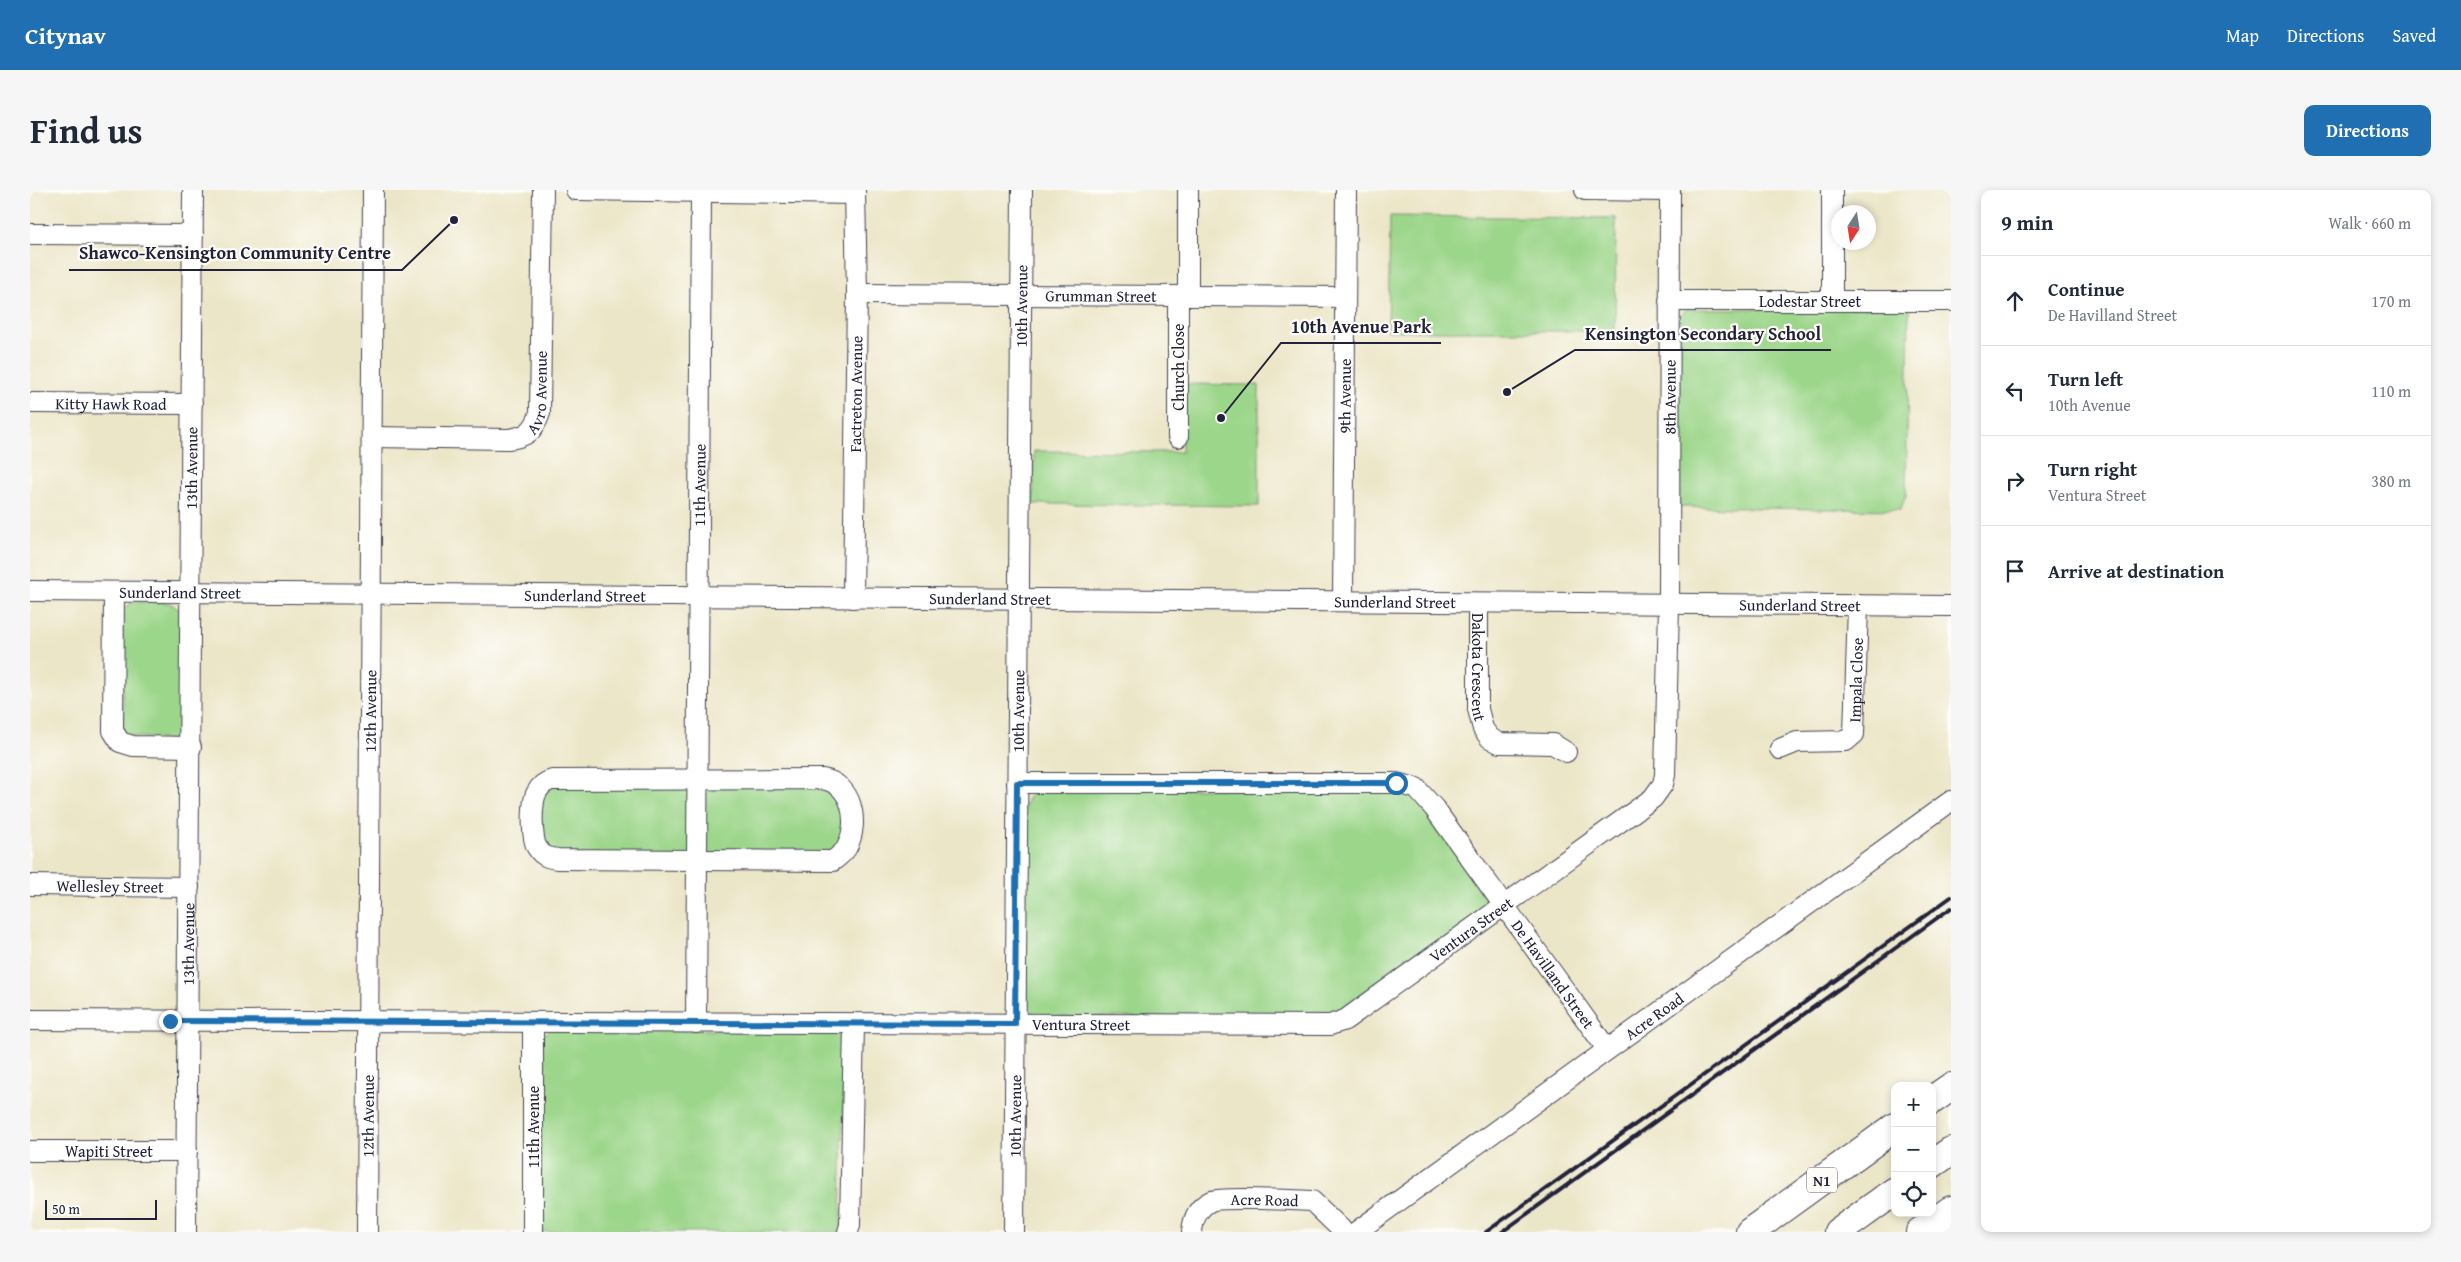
<!DOCTYPE html>
<meta charset="utf-8">
<style>
:root{--surface:#fff;--page:#f6f6f7;--text:#1f2937;--muted:#747a83;--line:#e0e1e3;--accent:#1f6fb2}
body{margin:0;font-family:"Gentium Book Plus",serif;background:var(--page);color:var(--text)}
.controls{position:absolute;right:15px;bottom:15px;display:grid;overflow:hidden;border-radius:10px;box-shadow:0 2px 8px #0003}
.controls button{width:45px;height:45px;display:grid;place-items:center;padding:0;border:0;border-bottom:1px solid var(--line);background:var(--surface);color:var(--text);font:25px sans-serif}
.compass{position:absolute;left:1801px;top:15px;width:45px;height:45px;border-radius:50%;background:var(--surface);box-shadow:0 2px 8px #0003;rotate:192deg}
.scale{position:absolute;left:15px;bottom:12px;width:112px;box-sizing:border-box;padding-left:5px;border:2px solid #22223b;border-top:0;font-size:14px;line-height:18px;white-space:nowrap;color:#22223b;-webkit-text-stroke:4px #fdfcf7;paint-order:stroke}
.stop{position:absolute;width:15px;height:15px;margin:-11px;border:4px solid #1f6fb2;border-radius:50%;background:#fff}
.stop.end{background:#1f6fb2;border-color:#fff;box-shadow:0 1px 5px #0008}
.list{margin:0;padding:0;list-style:none}
h2{display:flex;justify-content:space-between;align-items:center;height:65px;margin:0;padding:0 20px;font-size:21px}
h2 small{font-size:16px;font-weight:400;color:var(--muted)}
.list li{display:grid;grid-template-columns:32px 1fr auto;gap:15px;align-items:center;box-sizing:border-box;height:90px;padding:0 20px;border-top:1px solid var(--line)}
.list b{display:block;font-size:19px;white-space:nowrap}
.list p{margin:0;font-size:16px;white-space:nowrap;color:var(--muted)}
.list em{font-size:16px;font-style:normal;color:var(--muted)}
.icon{flex:none;width:28px;height:28px;fill:none;stroke:currentColor;stroke-width:2;stroke-linecap:round;stroke-linejoin:round}
.map{position:relative;flex:none;width:1921px;height:1042px;overflow:hidden;border-radius:10px}
header{display:flex;align-items:center;gap:30px;box-sizing:border-box;height:70px;padding:0 25px;background:var(--accent);color:#fff}
header strong{font-size:24px}
nav{display:flex;gap:28px;margin-inline-start:auto;font-size:18px}
.intro{display:flex;align-items:center;justify-content:space-between;box-sizing:border-box;height:120px;padding:0 30px}
h1{margin:0;font-size:35px}
.button{padding:12px 22px;border-radius:10px;background:var(--accent);color:#fff;font-size:18px;font-weight:700}
main{display:flex;gap:30px;padding:0 30px}
aside{flex:1;background:var(--surface);border-radius:10px;box-shadow:0 2px 8px #0003}
.map>svg:first-child{display:block}
.green{fill:#9cd68a;stroke:#5f7c62}
.lines{fill:none;stroke-linecap:round;stroke-linejoin:round}
.minor-casing{stroke:#403f50;stroke-width:22}
.highway-casing{stroke:#403f50;stroke-width:30}
.minor{stroke:#fff;stroke-width:20}
.highway{stroke:#fff;stroke-width:28}
.rail{stroke:#22223b;stroke-width:4}
.route{stroke:#1f6fb2;stroke-width:6}
.labels{text-anchor:middle;dominant-baseline:central;stroke-width:4.5;stroke-linejoin:round;paint-order:stroke}
.shield{fill:#fdfcf7;stroke:#646373;stroke-width:1}
.shield-label{font-size:15px;font-weight:bold;fill:#22223b}
.street-label{font-size:16px;fill:#22223b;stroke:#fdfcf7}
.leader{fill:none;stroke:#22223b;stroke-width:2}
.callout-dot{fill:#22223b;stroke:#fdfcf7;stroke-width:2}
.callout-label{font-size:18px;text-anchor:middle;font-weight:bold;fill:#22223b;stroke:#fdfcf7;stroke-width:4.5;stroke-linejoin:round;paint-order:stroke}
</style>
<header>
<strong>Citynav</strong>
<nav><a>Map</a><a>Directions</a><a>Saved</a></nav>
</header>
<div class="intro"><h1>Find us</h1><a class="button">Directions</a></div>
<main>
<div class="map">
<svg width="1921" height="1042" viewBox="0 0 1921 1042">
<rect width="100%" height="100%" fill="#fdfcf7"/>
<filter id="ink" filterUnits="userSpaceOnUse"><feTurbulence type="fractalNoise" baseFrequency=".02" numOctaves="2"/><feDisplacementMap in="SourceGraphic" scale="10" xChannelSelector="R" yChannelSelector="G"/><feConvolveMatrix kernelMatrix="1 2 1 2 8 2 1 2 1" color-interpolation-filters="sRGB"/></filter>
<filter id="wash" filterUnits="userSpaceOnUse"><feTurbulence type="fractalNoise" baseFrequency=".0096" numOctaves="4" result="noise"/><feDisplacementMap in="SourceGraphic" scale="20" xChannelSelector="R" yChannelSelector="G"/><feGaussianBlur stdDeviation="1.12" result="paint"/><feColorMatrix in="noise" values="0 0 0 0 0 0 0 0 0 0 0 0 0 0 0 0 0 1.4 0 .05"/><feComposite in="paint" operator="in"/></filter>
<g filter="url(#wash)">
<rect width="100%" height="100%" fill="#ece6c8"/>
<path class="green" d="M 1360,26 L 1586,28 L 1585,141 L 1358,141 Z
M 1879,118 L 1876,306 L 1870,320 L 1649,317 L 1650,126 L 1656,119 Z
M 1152,194 L 1229,195 L 1229,316 L 1003,314 L 1004,261 L 1152,262 Z
M 103,412 L 140,413 L 152,422 L 154,540 L 148,551 L 93,545 L 92,420 Z
M 792,589 L 821,615 L 803,671 L 516,667 L 507,602 L 511,596 Z
M 1015,598 L 1364,600 L 1384,604 L 1455,701 L 1456,715 L 1450,726 L 1304,828 L 1011,827 L 998,821 L 993,808 L 994,618 L 1000,604 Z
M 520,839 L 803,841 L 809,845 L 814,859 L 811,1042 L 510,1042 L 512,847 Z"/>
</g>
<g filter="url(#ink)">
<g class="lines">
<defs>
<g id="minor">
<path d="M 546,0 L 825,4"/>
<path d="M 1555,0 L 1640,1"/>
<path d="M 0,44 L 163,45"/>
<path id="s1" d="M 827,104 L 1315,107"/>
<path d="M 1148,106 L 1148,247"/>
<path d="M 1158,106 L 1158,0"/>
<path id="s2" d="M 1639,111 L 1921,111"/>
<path d="M 1802,111 L 1802,0"/>
<path id="s3" d="M 0,213 L 162,214"/>
<path id="s4" d="M 342,247 L 478,249 C 497,247 504,241 510,223 L 513,0"/>
<path id="s5" d="M 0,401 L 1921,416"/>
<path d="M 84,402 L 83,541 L 90,552 L 103,556 L 161,557"/>
<path id="s6" d="M 823,408 L 827,104 L 825,0"/>
<path id="s7" d="M 1313,411 L 1316,0"/>
<path id="s8" d="M 1448,413 L 1448,519 L 1453,539 L 1460,548 L 1469,553 L 1523,554 L 1536,562"/>
<path id="s9" d="M 1750,559 L 1767,552 L 1816,551 L 1824,544 L 1828,415"/>
<path d="M 792,589 C 822,593 830,632 817,657 C 815,662 807,667 803,671 L 528,669 C 520,668 513,667 508,659 C 501,651 501,611 507,602 C 510,596 515,592 522,590 Z"/>
<path id="s10" d="M 987,593 L 1366,593 L 1386,598 L 1404,618 L 1577,859"/>
<path id="s11" d="M 0,695 L 159,697"/>
<path id="s12" d="M 0,830 L 1300,835 L 1315,830 L 1623,608 L 1633,594 L 1635,585 L 1639,414 L 1640,0"/>
<path id="s13" d="M 666,833 L 671,2"/>
<path id="s14" d="M 0,961 L 157,961"/>
<path id="s15" d="M 156,1042 L 163,0"/>
<path id="s16" d="M 337,1042 L 343,0"/>
<path d="M 503,1042 L 503,832"/>
<path d="M 818,1042 L 820,1035 L 824,834"/>
<path id="s17" d="M 984,1042 L 992,0"/>
<path id="s18" d="M 1162,1042 C 1163,1028 1168,1017 1181,1011 C 1190,1007 1266,1010 1282,1011 L 1314,1042"/>
<path id="s19" d="M 1326,1042 L 1921,611"/>
</g>
<path id="highway" d="M 1902,910 L 1921,897
M 1902,974 L 1921,961
M 1720,1042 L 1865,937
M 1808,1042 L 1865,1001
M 1890,1042 L 1921,1020"/>
</defs>
<use href="#minor" class="minor-casing"/>
<use href="#highway" class="highway-casing"/>
<use href="#minor" class="minor"/>
<use href="#highway" class="highway"/>
<path class="rail" d="M 1456,1042 L 1921,707
M 1472,1042 L 1921,718"/>
</g>
</g>
<g class="lines" filter="url(#ink)">
<path class="route" d="M 140,831 L 985,834 L 987,593 L 1366,593"/>
</g>
<g class="labels">
<rect class="shield" x="1777" y="977.5" width="30" height="25" rx="4"/>
<g class="shield-label">
<text x="1792" y="990">N1</text>
</g>
<g class="street-label">
<text stroke="none"><textPath href="#s1" startOffset="244">Grumman Street</textPath></text>
<text stroke="none"><textPath href="#s2" startOffset="141">Lodestar Street</textPath></text>
<text stroke="none"><textPath href="#s17" startOffset="926">10th Avenue</textPath></text>
<text transform="translate(1148 177) rotate(-90)">Church Close</text>
<text stroke="none"><textPath href="#s4" startOffset="201">Avro Avenue</textPath></text>
<text stroke="none"><textPath href="#s6" startOffset="204">Factreton Avenue</textPath></text>
<text stroke="none"><textPath href="#s7" startOffset="205">9th Avenue</textPath></text>
<text stroke="none"><textPath href="#s12" startOffset="2100">8th Avenue</textPath></text>
<text stroke="none"><textPath href="#s3" startOffset="81">Kitty Hawk Road</textPath></text>
<text stroke="none"><textPath href="#s15" startOffset="764">13th Avenue</textPath></text>
<text stroke="none"><textPath href="#s13" startOffset="538">11th Avenue</textPath></text>
<text stroke="none"><textPath href="#s5" startOffset="150">Sunderland Street</textPath></text>
<text stroke="none"><textPath href="#s5" startOffset="555">Sunderland Street</textPath></text>
<text stroke="none"><textPath href="#s5" startOffset="960">Sunderland Street</textPath></text>
<text stroke="none"><textPath href="#s5" startOffset="1365">Sunderland Street</textPath></text>
<text stroke="none"><textPath href="#s5" startOffset="1770">Sunderland Street</textPath></text>
<text stroke="none"><textPath href="#s8" startOffset="64">Dakota Crescent</textPath></text>
<text stroke="none"><textPath href="#s9" startOffset="132">Impala Close</textPath></text>
<text stroke="none"><textPath href="#s16" startOffset="521">12th Avenue</textPath></text>
<text stroke="none"><textPath href="#s17" startOffset="521">10th Avenue</textPath></text>
<text stroke="none"><textPath href="#s11" startOffset="80">Wellesley Street</textPath></text>
<text stroke="none"><textPath href="#s12" startOffset="1471">Ventura Street</textPath></text>
<text stroke="none"><textPath href="#s15" startOffset="288">13th Avenue</textPath></text>
<text stroke="none"><textPath href="#s10" startOffset="631">De Havilland Street</textPath></text>
<text stroke="none"><textPath href="#s19" startOffset="368">Acre Road</textPath></text>
<text stroke="none"><textPath href="#s12" startOffset="1051">Ventura Street</textPath></text>
<text stroke="none"><textPath href="#s16" startOffset="116">12th Avenue</textPath></text>
<text stroke="none"><textPath href="#s17" startOffset="116">10th Avenue</textPath></text>
<text transform="translate(503 937) rotate(-90)">11th Avenue</text>
<text stroke="none"><textPath href="#s14" startOffset="79">Wapiti Street</textPath></text>
<text stroke="none"><textPath href="#s18" startOffset="92">Acre Road</textPath></text>
</g>
</g>
<path class="leader" d="M424 30L372 80H39M1191 228L1251 153H1411M1477 202L1545 160H1801"/>
<g class="callout-dot">
<circle cx="424" cy="30" r="5"/>
<circle cx="1191" cy="228" r="5"/>
<circle cx="1477" cy="202" r="5"/>
</g>
<g class="callout-label">
<text x="205" y="69">Shawco-Kensington Community Centre</text>
<text x="1331" y="143">10th Avenue Park</text>
<text x="1673" y="150">Kensington Secondary School</text>
</g>
</svg>
<div class="controls">
<button>+</button>
<button>−</button>
<button><svg class="icon" aria-label="locate" viewBox="0 0 24 24"><circle cx="12" cy="12" r="6"/><path d="M12 2v4M12 18v4M2 12h4M18 12h4"/></svg></button>
</div>
<svg class="compass" viewBox="-18 -18 36 36"><path d="M0-13l5 13h-10z" fill="#e53935"/><path d="M0 13l5-13h-10z" fill="#747a83"/></svg>
<div class="scale">50 m</div>
<div class="stop" style="left:1366px;top:593px"></div>
<div class="stop end" style="left:140px;top:831px"></div>
</div>
<aside>
<h2>9 min<small>Walk · 660 m</small></h2>
<ul class="list">
<li><svg class="icon" aria-label="ahead" viewBox="0 0 24 24"><path d="M12 20V5M6 11l6-6 6 6"/></svg><div><b>Continue</b><p>De Havilland Street</p></div><em>170 m</em></li>
<li><svg class="icon" aria-label="left" viewBox="0 0 24 24"><path d="M17 20v-9H6M10 6l-5 5 5 5"/></svg><div><b>Turn left</b><p>10th Avenue</p></div><em>110 m</em></li>
<li><svg class="icon" aria-label="right" viewBox="0 0 24 24"><path d="M7 20v-9h11M14 6l5 5-5 5"/></svg><div><b>Turn right</b><p>Ventura Street</p></div><em>380 m</em></li>
<li><svg class="icon" aria-label="arrive" viewBox="0 0 24 24"><path d="M6 21V4h12l-3 4 3 4H6"/></svg><div><b>Arrive at destination</b></div></li>
</ul>
</aside>
</main>
